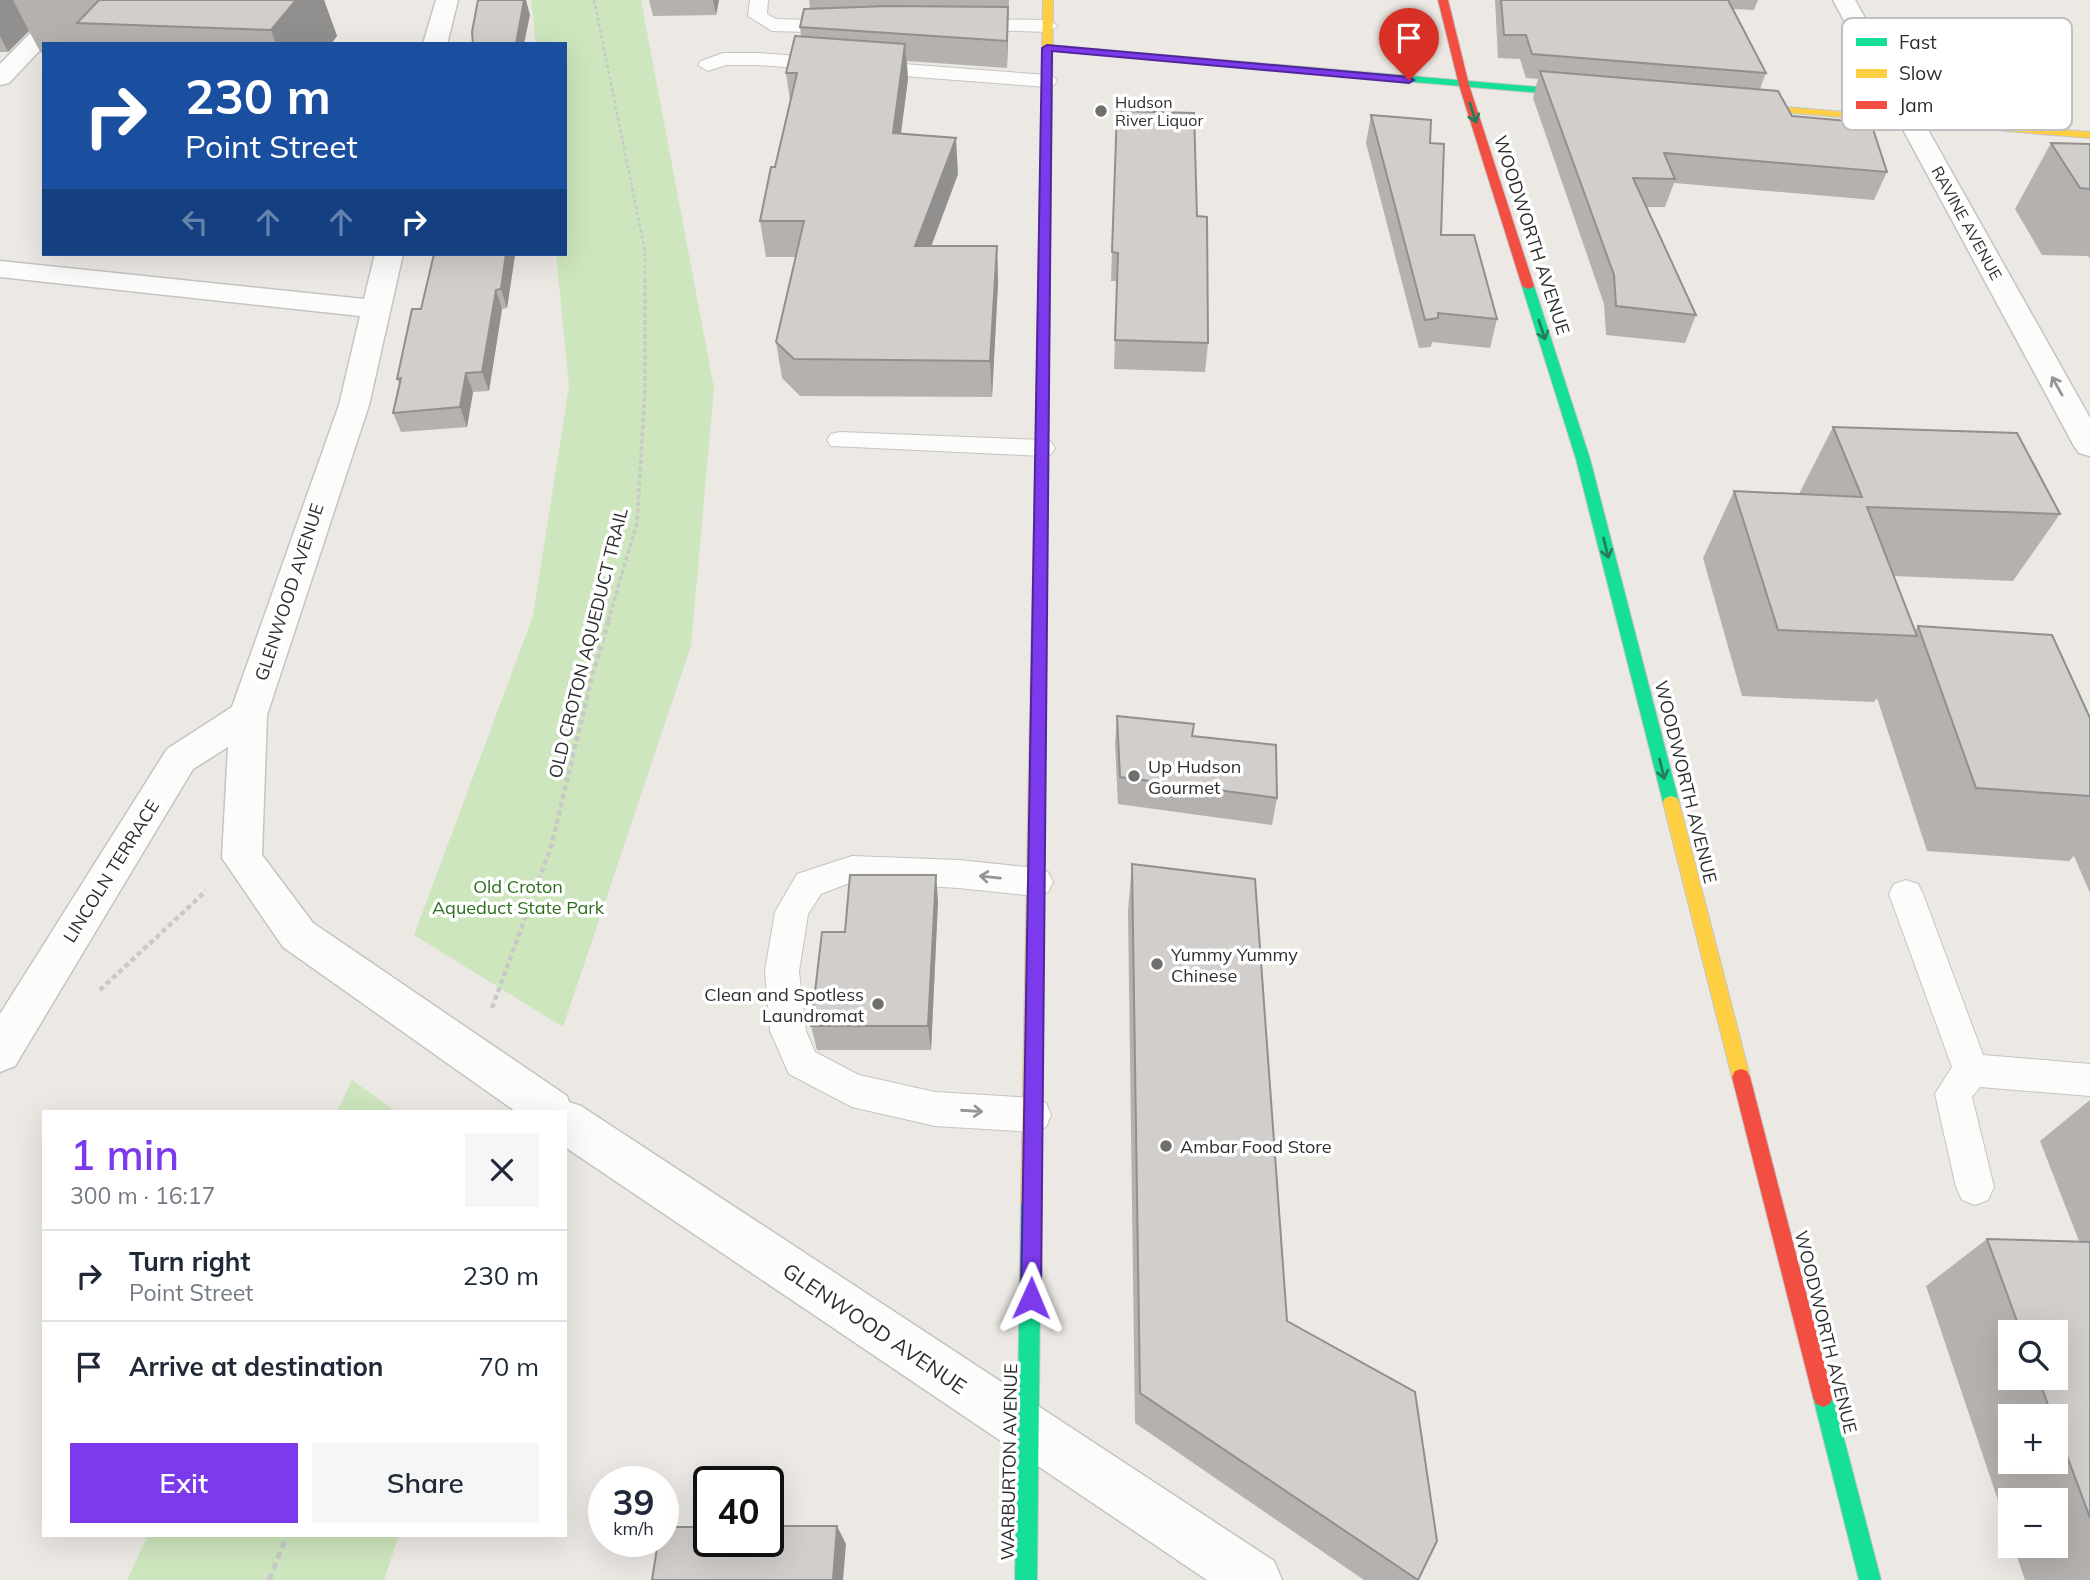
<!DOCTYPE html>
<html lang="en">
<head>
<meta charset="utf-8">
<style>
  body { margin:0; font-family:Mulish,sans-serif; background:#f6f6f7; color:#1f2937; height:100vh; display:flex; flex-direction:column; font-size:26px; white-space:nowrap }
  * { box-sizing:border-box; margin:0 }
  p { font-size:23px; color:#747a83 }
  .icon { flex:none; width:38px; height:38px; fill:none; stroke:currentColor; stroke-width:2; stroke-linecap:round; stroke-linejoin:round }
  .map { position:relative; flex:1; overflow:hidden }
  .drawer { position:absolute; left:42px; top:1110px; width:525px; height:427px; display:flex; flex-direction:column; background:#fff; border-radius:0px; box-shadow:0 7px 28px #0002 }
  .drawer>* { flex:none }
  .guide { position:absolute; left:42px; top:42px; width:525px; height:214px; border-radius:0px; box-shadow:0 7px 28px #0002; background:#1a4fa0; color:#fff; overflow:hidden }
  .tools { position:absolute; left:1998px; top:1320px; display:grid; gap:14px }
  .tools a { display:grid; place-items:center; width:70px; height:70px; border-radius:0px; background:#fff; box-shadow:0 7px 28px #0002; font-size:35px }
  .speed { position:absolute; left:588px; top:1466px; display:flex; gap:14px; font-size:35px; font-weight:700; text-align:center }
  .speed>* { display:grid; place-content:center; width:91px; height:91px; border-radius:50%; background:#fff; box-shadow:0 7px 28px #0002; line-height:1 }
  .speed small { font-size:18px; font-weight:400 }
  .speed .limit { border:4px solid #111; border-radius:10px; background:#fff; color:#111 }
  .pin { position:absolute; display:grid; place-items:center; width:60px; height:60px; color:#fff; margin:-72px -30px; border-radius:50% 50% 50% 0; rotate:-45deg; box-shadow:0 0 7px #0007 }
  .pin .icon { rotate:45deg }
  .me { position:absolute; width:77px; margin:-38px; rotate:1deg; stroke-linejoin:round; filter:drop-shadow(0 0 5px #0008) }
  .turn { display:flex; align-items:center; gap:24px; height:147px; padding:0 28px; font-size:32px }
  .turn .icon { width:91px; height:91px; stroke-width:2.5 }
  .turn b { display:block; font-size:49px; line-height:60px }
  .lanes { display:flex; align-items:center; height:66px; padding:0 28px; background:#0003; justify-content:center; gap:35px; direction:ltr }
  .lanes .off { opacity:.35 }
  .round { display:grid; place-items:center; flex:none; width:74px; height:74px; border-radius:0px; background:#f6f6f7 }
  .overview { display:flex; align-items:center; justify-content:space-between; height:119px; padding:0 28px }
  h1 { font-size:42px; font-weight:600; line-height:52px; color:#7c3aed }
  .action { display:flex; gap:14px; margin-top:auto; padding:14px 28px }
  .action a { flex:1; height:80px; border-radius:0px; background:#7c3aed; color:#fff; font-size:28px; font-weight:600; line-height:80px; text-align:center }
  .action a+a { background:#f6f6f7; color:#1f2937 }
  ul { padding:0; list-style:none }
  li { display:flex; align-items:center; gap:21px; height:91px; padding:0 28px; border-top:2px solid #e0e1e3 }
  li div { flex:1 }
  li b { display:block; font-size:26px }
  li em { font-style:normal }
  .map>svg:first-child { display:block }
</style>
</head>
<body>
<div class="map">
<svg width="2090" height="1580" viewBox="0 0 2090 1580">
  <rect width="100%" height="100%" fill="#ece8e4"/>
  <!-- green -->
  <path fill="#cee6be" d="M531,0H641L714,388L691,646L563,1027L414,935L533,616L569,386L556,254H565V44H536Z
    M352,1080L395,1111H337Z
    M148,1535H399L384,1580H127Z"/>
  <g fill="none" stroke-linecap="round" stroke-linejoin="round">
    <defs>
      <path id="lane" d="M750,0H768L767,14L776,19L843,21L853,27L843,33L772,31L748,16Z
        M965,19L1048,20L1058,26L1048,32L958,29L956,25Z
        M723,53H758L1047,75L1054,77L1057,81L1054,85L1047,87L758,65H726L708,71L698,65L701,61Z
        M840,432L1042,440L1051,442L1055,448L1051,454L1042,456L831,446L827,440L831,434Z
        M852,856L959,860L1036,868L1048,872L1053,882L1048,892L1036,896L959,888L852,882L821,894L808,914L799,971L806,1031L815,1052L859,1075L935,1092L1033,1098L1046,1103L1051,1115L1046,1127L1033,1132L935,1126L852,1107L789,1074L770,1031L765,971L775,912L797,874Z
        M1906,880L1918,884L1923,894L1983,1055L2090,1064V1096L1980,1087L1972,1097L1994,1187L1988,1200L1975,1205L1962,1200L1956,1187L1935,1094L1952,1067L1889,894L1894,884Z"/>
      <path id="street" d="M63,0H87L9,83L0,85V64Z
        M436,0H458L447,44H423Z
        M1833,0H1855L2090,418V456L2079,453L2074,446Z
        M375,254H403L369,405L267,715L262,855L313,923L567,1096L569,1102L581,1106L1274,1561L1282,1580H1207L565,1147V1111H515L283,947L222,858L228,747L193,769L15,1066L0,1072V1014L167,749L232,707L339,405L360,316L0,277V261L364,299Z"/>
      <path id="fast" d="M1047,45L1586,91L1591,94L1586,97L1044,50V46Z
        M1528,283L1534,286L1590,459L1679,802L1677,806H1665L1663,802L1576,459L1522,286Z
        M1031,1194L1038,1197L1041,1203L1037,1580H1015L1021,1203L1024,1197Z
        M1823,1387L1830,1390L1833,1397L1881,1580H1859L1813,1397L1816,1390Z"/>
      <path id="slow" d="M1043,0H1053L1048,430L1042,434L1036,430Z
        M1736,103L2090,132V138L1732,108L1731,106Z
        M1037,758L1042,760L1045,764L1041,1203L1038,1209L1031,1212L1024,1209L1021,1203L1029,764L1032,760Z
        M1671,796L1677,798L1679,802L1750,1077L1747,1083L1741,1085L1735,1083L1732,1077L1663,802L1665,798Z"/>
      <path id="jam" d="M1438,0H1448L1469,85L1534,286L1532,288L1528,289L1522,286L1459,85Z
        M1042,426L1048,430L1045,764L1042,768H1032L1029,764L1036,430Z
        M1741,1069L1747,1071L1750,1077L1833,1397L1830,1404L1823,1407L1816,1404L1813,1397L1732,1077L1735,1071Z"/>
    </defs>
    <!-- lane casing -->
    <use href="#lane" stroke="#c5c4c5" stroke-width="2"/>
    <!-- street casing -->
    <use href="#street" stroke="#c5c4c5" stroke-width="3"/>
    <!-- fast casing -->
    <use href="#fast" stroke="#c5c4c5" stroke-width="2"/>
    <!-- slow casing -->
    <use href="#slow" stroke="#c5c4c5" stroke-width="2"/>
    <!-- jam casing -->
    <use href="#jam" stroke="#c5c4c5" stroke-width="2"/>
    <!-- path-far3 -->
    <path stroke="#c9c9c8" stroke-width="2.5" stroke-dasharray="3.5 2.5" stroke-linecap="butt" d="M594,0L645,251V277"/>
    <!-- path-far2 -->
    <path stroke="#c9c9c8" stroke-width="3.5" stroke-dasharray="4.5 2.5" stroke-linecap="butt" d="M608,621L637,523L645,390V276"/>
    <!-- path-far1 -->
    <path stroke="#c9c9c8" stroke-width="4.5" stroke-dasharray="5 3.5" stroke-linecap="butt" d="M100,990L206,891
      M492,1008L551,847L592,676L609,620"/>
    <!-- path -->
    <path stroke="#c9c9c8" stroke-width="5" stroke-dasharray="7 4.5" stroke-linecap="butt" d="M269,1580L287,1535"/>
    <!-- lane -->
    <use href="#lane" fill="#fcfcfb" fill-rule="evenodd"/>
    <!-- street -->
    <use href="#street" fill="#fcfcfb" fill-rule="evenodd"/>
    <!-- fast -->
    <use href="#fast" fill="#16e098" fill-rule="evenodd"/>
    <!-- slow -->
    <use href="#slow" fill="#ffcf43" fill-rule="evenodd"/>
    <!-- jam -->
    <use href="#jam" fill="#f24e42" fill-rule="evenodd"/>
  </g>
  <!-- wall -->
  <path fill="#b4b1af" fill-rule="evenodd" d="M0,0H324L337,36L331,44H44V53H41L29,31L8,52H0Z
    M649,0H719L716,15L653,16Z
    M809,0H1009L1007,68L907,61L908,79L901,134L958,174L931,246H997L998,283L992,397L800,396L782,378L776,342L796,257H766L760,221L775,167L790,101L786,73L801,36L800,27L810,9Z
    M1495,0H1758L1754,10L1733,9L1766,73L1760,89L1792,116L1887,172L1874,200L1674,183L1665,207H1646L1696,315L1685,343L1606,335L1604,304L1533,98L1538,79L1526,78L1520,59L1498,58Z
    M1117,111L1197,216L1208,343L1205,372L1114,369L1117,281H1111Z
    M1371,115L1430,143L1441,235L1497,319L1490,348L1432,342L1431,347L1419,348L1366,143Z
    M2051,143L2090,144V259L2088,256L2042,255L2015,209Z
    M515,255L507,308L502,309L489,391L473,392L467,427L401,432L393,413L399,384L397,379L421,309Z
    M1833,427L2060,514L2013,581L1894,576L1915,631L1918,626L2090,718V893L2074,856L2069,861L1927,851L1877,698L1874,702L1742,696L1703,558L1734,491L1799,494Z
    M1117,716L1192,736L1277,798L1272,825L1118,804L1115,743Z
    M1132,864L1287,1321L1418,1580H1364L1135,1423L1128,911Z
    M938,901L931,1050H817L811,1026L845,932Z
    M2090,1100V1580H2025L2013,1545H2056V1500H2011V1539L1926,1286L1987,1239L2079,1241L2040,1141ZM2011,1332H2056V1377H2011ZM2011,1416H2056V1461H2011Z"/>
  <!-- shaded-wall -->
  <path fill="#92908e" d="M0,0H13L29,31L8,52L0,36Z
    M296,0H324L337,36L331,44H276L271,30Z
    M524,0H526L530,15L524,44H516Z
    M713,0H719L716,15Z
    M1008,7V34L1007,68V41Z
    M905,44L908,79L896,169L893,133Z
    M956,138L958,174L918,282L915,246Z
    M997,246L998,283L992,397L990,361Z
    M506,254H515V255L507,308L501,289Z
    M496,290L502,309L489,391L482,372Z
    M466,373L473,392L467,427L460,407Z
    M936,875L938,901L931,1050L928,1026Z
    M837,1526L846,1544L843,1580H833Z"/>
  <!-- building -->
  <path fill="#d1cecb" stroke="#92908e" stroke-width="2" d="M99,0H296L271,30L77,23Z
    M478,0H524L516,44H473L472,32Z
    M1501,0H1728L1766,73L1532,54L1526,35H1504Z
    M888,6L1008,7L1007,41L800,27L804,9Z
    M795,36L905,44L893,133L956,138L915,246H997L990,361L794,359L776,342L804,221H760L771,167H775L797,73H786Z
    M1540,71L1778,91L1792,116L1871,123L1887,172L1664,153L1675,179L1633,178L1696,315L1616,306L1614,275Z
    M1117,111L1194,113L1197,216L1207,217L1208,343L1115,340L1118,253L1112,252Z
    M1371,115L1431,120L1430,143L1444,144L1441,235H1474L1497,319L1438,313V318L1425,320Z
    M2051,143L2090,144V189L2080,188Z
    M434,254H506L501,289L496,290L482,372L466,373L460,407L393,413L401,378L397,379L412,309H421Z
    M1833,427L2017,433L2060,514L1867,507L1917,636L1778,630L1734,491L1862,497Z
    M1918,626L2052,635L2090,718V796L1976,788Z
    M1117,716L1194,724L1192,736L1276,745L1277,798L1120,777Z
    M1132,864L1255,879L1287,1321L1415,1392L1437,1541L1418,1580L1140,1393Z
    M850,875H936L928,1026H811L822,932H845Z
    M1987,1239L2090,1242V1518L2056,1426V1416H2052L2038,1377H2056V1332H2021Z
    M768,1526H837L833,1580H652L658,1542H663V1527H709V1542H768Z"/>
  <!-- one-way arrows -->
  <defs><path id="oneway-shaft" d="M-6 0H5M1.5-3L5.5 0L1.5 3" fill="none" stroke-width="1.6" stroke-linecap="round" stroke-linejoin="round" transform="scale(1.75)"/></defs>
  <g stroke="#237e5e">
    <use href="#oneway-shaft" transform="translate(1473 113) rotate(72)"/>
    <use href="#oneway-shaft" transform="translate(1542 330) rotate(72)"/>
    <use href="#oneway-shaft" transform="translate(1606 548) rotate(76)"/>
    <use href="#oneway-shaft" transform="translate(1662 769) rotate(76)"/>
  </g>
  <g stroke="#959594">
    <use href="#oneway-shaft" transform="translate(2057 386) rotate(-119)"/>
    <use href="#oneway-shaft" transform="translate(990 877) rotate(-174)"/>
    <use href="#oneway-shaft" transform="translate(972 1111) rotate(4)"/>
  </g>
  <!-- route -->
  <path fill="#7c3aed" stroke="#51269a" stroke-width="2" d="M1047,45L1409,77L1414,80L1409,83L1052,51L1041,1298L1038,1306L1031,1309L1023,1306L1021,1298L1042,48Z"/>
  <!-- markers -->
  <g fill="#706f6e" stroke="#fff" stroke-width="2.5">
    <circle cx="1101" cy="111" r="7"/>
    <circle cx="1134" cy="776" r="7"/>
    <circle cx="1157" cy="964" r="7"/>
    <circle cx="878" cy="1004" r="7"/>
    <circle cx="1166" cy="1146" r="7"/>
  </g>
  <g text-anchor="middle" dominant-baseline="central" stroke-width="7" stroke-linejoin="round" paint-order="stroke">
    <!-- far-poi labels -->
    <g font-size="16" fill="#2e2e2e" stroke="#fff" text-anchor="start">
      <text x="1115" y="102">Hudson<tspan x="1115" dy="18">River Liquor</tspan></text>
    </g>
    <!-- far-street labels -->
    <g font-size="16" fill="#2e2e2e" stroke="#fff">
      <text transform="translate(1967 223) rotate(61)">RAVINE AVENUE</text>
    </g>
    <!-- street labels -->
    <g font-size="18" fill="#2e2e2e" stroke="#fff">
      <text transform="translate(1532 235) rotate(72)">WOODWORTH AVENUE</text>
      <text transform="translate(289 592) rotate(-72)">GLENWOOD AVENUE</text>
      <text transform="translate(588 643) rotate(-76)">OLD CROTON AQUEDUCT TRAIL</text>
      <text transform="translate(1686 782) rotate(76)">WOODWORTH AVENUE</text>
      <text transform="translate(111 871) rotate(-58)">LINCOLN TERRACE</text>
      <text transform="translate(1826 1332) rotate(76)">WOODWORTH AVENUE</text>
      <text transform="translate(1009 1462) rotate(-89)">WARBURTON AVENUE</text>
    </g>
    <!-- poi labels -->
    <g font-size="18" fill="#2e2e2e" stroke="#fff" text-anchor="start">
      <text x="1148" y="766">Up Hudson<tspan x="1148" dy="21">Gourmet</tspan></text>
      <text x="1171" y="954">Yummy Yummy<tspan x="1171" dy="21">Chinese</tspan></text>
      <text x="864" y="994" text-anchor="end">Clean and Spotless<tspan x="864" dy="21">Laundromat</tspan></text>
      <text x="1180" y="1146">Ambar Food Store</text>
    </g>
    <!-- park labels -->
    <g font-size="18" fill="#2c6e1b" stroke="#fff">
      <text x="518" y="886">Old Croton<tspan x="518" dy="21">Aqueduct State Park</tspan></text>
    </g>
    <!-- near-street labels -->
    <g font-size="21" fill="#2e2e2e" stroke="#fff">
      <text transform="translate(875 1328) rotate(34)">GLENWOOD AVENUE</text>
    </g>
  </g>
  <!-- legend -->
  <rect x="1842" y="18" width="230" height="112" rx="10" fill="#fff" stroke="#c0c0c0" stroke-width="2"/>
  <rect x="1856" y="38" width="31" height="8" fill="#16e098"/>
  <rect x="1856" y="69" width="31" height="9" fill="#ffcf43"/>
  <rect x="1856" y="101" width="31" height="8" fill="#f24e42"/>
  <g font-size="19" fill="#2e2e2e">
    <text x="1899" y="49">Fast</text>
    <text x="1899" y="80">Slow</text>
    <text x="1899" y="112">Jam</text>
  </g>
</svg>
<div class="tools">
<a><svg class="icon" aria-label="search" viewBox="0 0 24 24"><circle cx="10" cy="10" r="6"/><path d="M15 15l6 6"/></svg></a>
<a>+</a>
<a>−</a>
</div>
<div class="speed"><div>39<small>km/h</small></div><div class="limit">40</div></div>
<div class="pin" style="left:1409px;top:80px;background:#d93025"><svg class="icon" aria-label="arrive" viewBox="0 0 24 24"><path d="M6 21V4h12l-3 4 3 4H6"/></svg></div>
<svg class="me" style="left:1031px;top:1298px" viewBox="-20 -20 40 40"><path d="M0-17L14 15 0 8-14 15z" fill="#7c3aed" stroke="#fff" stroke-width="4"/></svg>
<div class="guide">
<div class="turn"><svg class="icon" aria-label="right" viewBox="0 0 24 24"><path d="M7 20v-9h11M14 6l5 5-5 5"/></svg><div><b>230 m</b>Point Street</div></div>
<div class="lanes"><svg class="icon off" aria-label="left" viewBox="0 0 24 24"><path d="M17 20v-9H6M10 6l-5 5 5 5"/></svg><svg class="icon off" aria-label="ahead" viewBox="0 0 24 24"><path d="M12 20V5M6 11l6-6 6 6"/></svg><svg class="icon off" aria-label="ahead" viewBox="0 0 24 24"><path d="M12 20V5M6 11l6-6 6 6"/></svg><svg class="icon" aria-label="right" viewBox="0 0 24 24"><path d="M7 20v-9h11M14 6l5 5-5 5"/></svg></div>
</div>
<section class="drawer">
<div class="overview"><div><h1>1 min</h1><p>300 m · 16:17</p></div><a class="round"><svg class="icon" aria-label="close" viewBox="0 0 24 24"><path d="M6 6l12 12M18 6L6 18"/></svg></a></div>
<ul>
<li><svg class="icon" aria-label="right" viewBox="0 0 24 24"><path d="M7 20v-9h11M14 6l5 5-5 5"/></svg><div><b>Turn right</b><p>Point Street</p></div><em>230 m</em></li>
<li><svg class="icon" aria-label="arrive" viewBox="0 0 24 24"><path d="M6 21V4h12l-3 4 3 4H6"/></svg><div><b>Arrive at destination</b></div><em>70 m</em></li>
</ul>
<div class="action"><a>Exit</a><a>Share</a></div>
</section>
</div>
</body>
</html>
